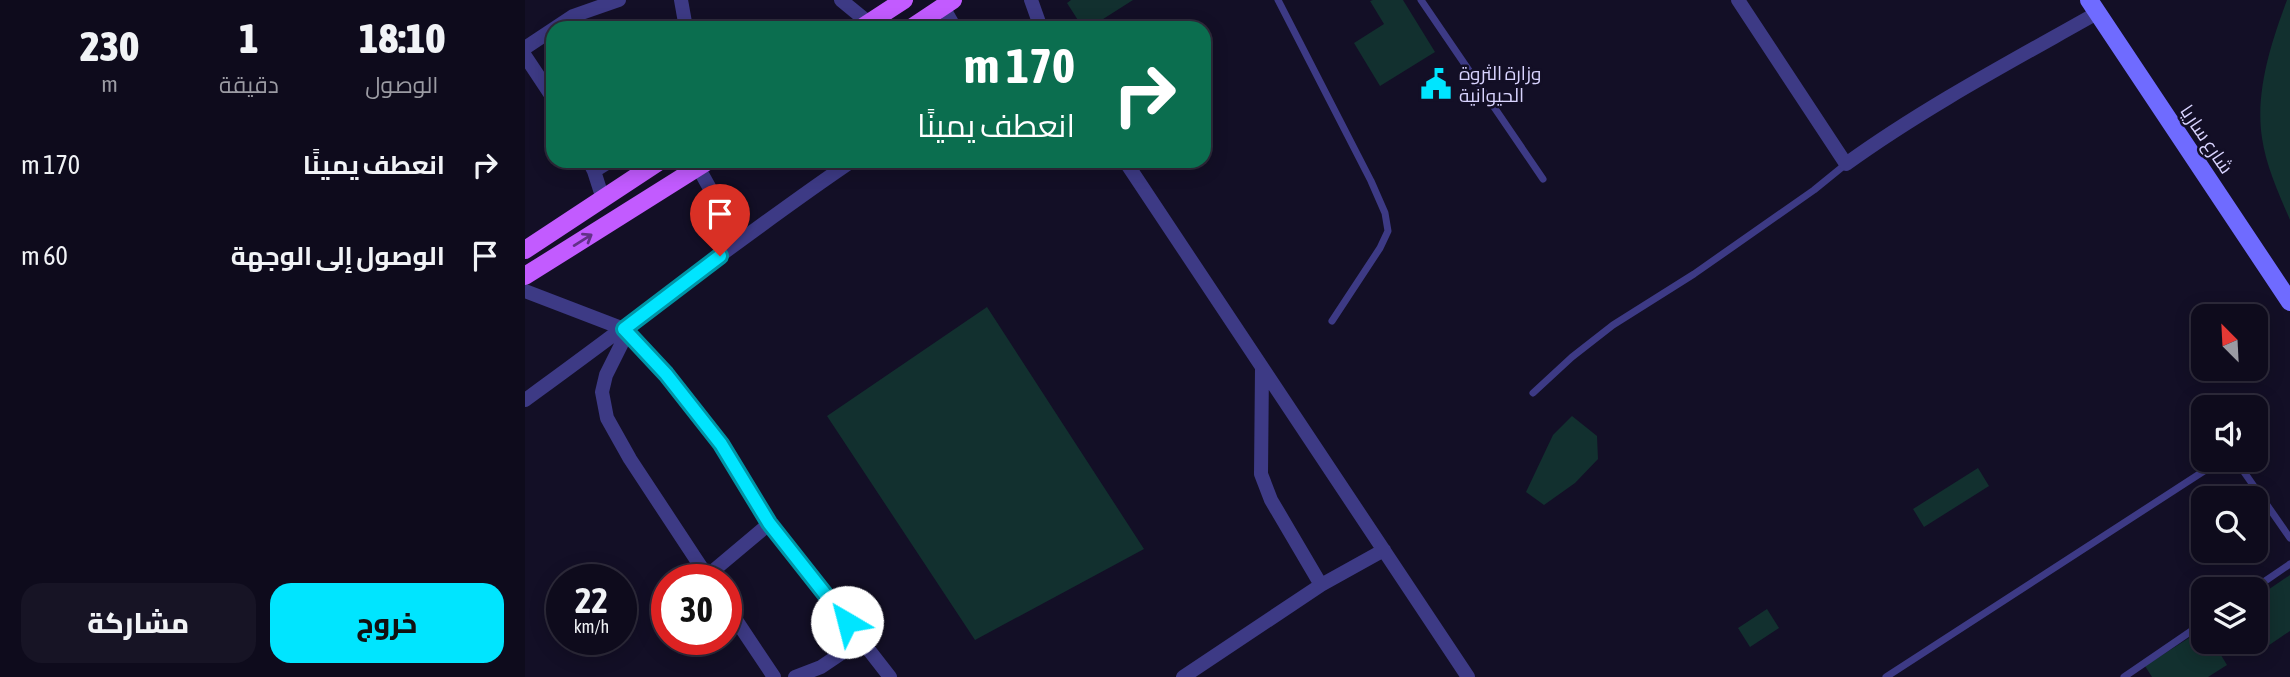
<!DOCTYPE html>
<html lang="ar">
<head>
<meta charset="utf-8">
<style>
  body { margin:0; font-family:"Asap Condensed",Cairo,sans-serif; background:#171425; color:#f1f3f6; direction:rtl; height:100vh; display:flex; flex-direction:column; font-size:26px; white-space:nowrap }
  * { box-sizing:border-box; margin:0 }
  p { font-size:23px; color:#9b9ba3 }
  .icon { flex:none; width:38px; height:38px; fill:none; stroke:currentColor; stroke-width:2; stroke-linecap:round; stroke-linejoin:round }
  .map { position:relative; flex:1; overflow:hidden; direction:ltr }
  .details { display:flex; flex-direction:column; background:#0e0b1c; width:525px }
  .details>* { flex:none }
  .guide { position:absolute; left:21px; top:21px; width:665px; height:147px; border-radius:21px; box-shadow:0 4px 18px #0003,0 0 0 2px #2e2b3b; direction:rtl; background:#0b6e4f; color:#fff; overflow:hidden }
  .needle { width:46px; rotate:336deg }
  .buttons { position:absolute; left:1666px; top:304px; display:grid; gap:14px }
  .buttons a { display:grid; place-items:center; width:77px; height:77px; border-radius:14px; background:#0e0b1c; box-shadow:0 4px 18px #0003,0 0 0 2px #2e2b3b; font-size:35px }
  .speed { position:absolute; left:21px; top:564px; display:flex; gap:14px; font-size:35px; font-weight:700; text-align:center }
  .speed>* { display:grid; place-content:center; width:91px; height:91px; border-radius:50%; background:#0e0b1c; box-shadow:0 4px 18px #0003,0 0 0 2px #2e2b3b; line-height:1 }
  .speed small { font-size:18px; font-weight:400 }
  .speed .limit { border:10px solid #d22; background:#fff; color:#111 }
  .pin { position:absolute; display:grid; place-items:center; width:60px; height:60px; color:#fff; margin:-72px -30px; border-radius:50% 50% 50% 0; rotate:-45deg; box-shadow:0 0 7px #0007 }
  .pin .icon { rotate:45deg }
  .me { position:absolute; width:77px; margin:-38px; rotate:323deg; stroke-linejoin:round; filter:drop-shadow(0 0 5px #0008) }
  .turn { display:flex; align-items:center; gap:24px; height:147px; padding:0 21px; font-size:32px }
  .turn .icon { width:91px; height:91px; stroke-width:2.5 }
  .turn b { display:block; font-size:49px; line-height:60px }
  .eta { display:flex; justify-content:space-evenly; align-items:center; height:119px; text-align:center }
  .eta b { font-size:42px; font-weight:800; line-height:49px }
  .cta { display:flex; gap:14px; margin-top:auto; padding:14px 21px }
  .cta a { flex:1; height:80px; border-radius:21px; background:#00e5ff; color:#111; font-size:28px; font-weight:800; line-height:80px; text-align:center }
  .cta a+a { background:#171425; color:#f1f3f6 }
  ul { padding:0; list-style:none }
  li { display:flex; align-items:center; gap:21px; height:91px; padding:0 21px }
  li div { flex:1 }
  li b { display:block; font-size:26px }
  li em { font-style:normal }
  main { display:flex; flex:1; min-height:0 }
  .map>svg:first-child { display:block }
</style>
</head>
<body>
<main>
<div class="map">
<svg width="1765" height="677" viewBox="0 0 1765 677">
  <rect width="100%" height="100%" fill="#130f26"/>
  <!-- green -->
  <path fill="#12302f" d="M546,0H608L564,28H558L542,3Z
    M848,0H878L910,52L855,86L829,43L859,24L845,1Z
    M1762,0H1765V220C1754,194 1741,166 1737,138C1730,92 1746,43 1762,0Z
    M462,307L619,549L450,640L302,416Z
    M1047,416L1072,436L1073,459L1050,483L1019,505L1001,492L1028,435Z
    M1453,468L1464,486L1399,527L1388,509Z
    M1765,575V631L1734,652L1728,642H1731V598Z
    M1242,609L1254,628L1225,647L1213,628Z
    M1678,629V642H1688L1702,665L1683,677H1627L1620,666Z"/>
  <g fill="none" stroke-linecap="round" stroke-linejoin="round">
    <!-- lane -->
    <path stroke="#3d3a85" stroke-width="7" d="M753,0L846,181L860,213L863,231L855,248L807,321
      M896,0L1018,179
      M1008,393L1047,357L1088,325L1169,274L1289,190L1321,164
      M1706,460L1719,472L1765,538
      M1727,590L1765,564
      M1361,677L1696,460
      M1599,677L1678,623"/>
    <!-- street -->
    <path stroke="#3d3a85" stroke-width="14" d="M156,0L161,28
      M316,0L344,23
      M506,0L516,28
      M1213,0L1321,164C1400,107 1487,61 1572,13
      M418,7L430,28
      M0,48L48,16L94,0
      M0,56L28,98
      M64,161L69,171L85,161
      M600,161L943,677
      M173,167L214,241
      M69,171L78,199
      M0,291L99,329L141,374L196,444L245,523L365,677
      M102,333L81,375L77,392L82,418L105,459L184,579
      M737,368L736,474L746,500L796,585
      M0,400C110,321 215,237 327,161
      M182,576L245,523
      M201,605L249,677
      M270,677L296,667L336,640
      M658,677L796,585L859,550"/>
    <!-- secondary -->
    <path stroke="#6f6bff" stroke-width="18" d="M1564,0L1765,302"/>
    <!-- primary -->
    <path stroke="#c25bff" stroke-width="18" d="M336,28L379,0
      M386,28L428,0
      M0,250L135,161
      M0,276L183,161"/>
  </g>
  <!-- one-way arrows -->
  <defs><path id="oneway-shaft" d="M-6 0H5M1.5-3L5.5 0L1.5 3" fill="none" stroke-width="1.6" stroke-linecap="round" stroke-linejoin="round" transform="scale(1.75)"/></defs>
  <use stroke="#623188" href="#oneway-shaft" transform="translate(58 240) rotate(-32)"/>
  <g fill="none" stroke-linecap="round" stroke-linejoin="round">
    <defs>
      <path id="route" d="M195,256L99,329L141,374L196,444L244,523L322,622"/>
    </defs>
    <!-- route casing -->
    <use href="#route" stroke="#0095a6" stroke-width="18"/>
    <!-- route -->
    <use href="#route" stroke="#00e5ff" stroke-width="12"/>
  </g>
  <!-- icons -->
  <defs>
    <symbol id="civic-bare" viewBox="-9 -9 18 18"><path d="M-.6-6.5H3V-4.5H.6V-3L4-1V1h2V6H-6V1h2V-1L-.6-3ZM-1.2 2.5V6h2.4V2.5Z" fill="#00e5ff" stroke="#130f26" stroke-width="2.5" paint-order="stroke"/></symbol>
  </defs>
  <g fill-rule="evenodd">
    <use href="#civic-bare" x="889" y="62" width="44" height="44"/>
  </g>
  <g text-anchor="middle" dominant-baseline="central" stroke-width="5" stroke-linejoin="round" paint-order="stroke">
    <!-- poi labels -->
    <g font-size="19" fill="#d9d4ff" stroke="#130f26" text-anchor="start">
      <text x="934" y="73">وزارة الثروة<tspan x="934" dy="22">الحيوانية</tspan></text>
    </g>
    <!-- street labels -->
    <g font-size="19" fill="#d9d4ff" stroke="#130f26">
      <text transform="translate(1682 139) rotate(56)">شارع ساريا</text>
    </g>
  </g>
</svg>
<div class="buttons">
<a><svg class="needle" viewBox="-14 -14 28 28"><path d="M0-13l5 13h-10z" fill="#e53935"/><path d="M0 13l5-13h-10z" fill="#9b9ba3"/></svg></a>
<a><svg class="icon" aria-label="sound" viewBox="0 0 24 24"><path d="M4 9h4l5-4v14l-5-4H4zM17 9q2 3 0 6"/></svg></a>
<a><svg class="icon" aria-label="search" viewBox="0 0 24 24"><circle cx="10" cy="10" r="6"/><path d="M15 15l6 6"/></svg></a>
<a><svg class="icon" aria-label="layers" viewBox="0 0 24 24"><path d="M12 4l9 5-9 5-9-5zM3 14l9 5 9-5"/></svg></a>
</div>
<div class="speed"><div>22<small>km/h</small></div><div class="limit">30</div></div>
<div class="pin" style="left:195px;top:256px;background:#d93025"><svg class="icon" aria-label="arrive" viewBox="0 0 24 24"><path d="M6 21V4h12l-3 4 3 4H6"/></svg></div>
<svg class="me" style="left:322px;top:622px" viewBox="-20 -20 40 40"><circle r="19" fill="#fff"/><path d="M0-13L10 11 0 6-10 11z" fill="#00e5ff"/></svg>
<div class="guide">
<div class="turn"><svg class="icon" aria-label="right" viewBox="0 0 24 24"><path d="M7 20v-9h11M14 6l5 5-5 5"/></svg><div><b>170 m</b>انعطف يمينًا</div></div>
</div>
</div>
<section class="details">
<div class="eta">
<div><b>18:10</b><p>الوصول</p></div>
<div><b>1</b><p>دقيقة</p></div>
<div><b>230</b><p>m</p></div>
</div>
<ul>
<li><svg class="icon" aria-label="right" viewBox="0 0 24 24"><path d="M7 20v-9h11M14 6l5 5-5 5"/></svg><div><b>انعطف يمينًا</b></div><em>170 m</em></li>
<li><svg class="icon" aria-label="arrive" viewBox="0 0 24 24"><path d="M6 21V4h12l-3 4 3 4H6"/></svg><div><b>الوصول إلى الوجهة</b></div><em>60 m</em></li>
</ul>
<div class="cta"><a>خروج</a><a>مشاركة</a></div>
</section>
</main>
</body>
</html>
